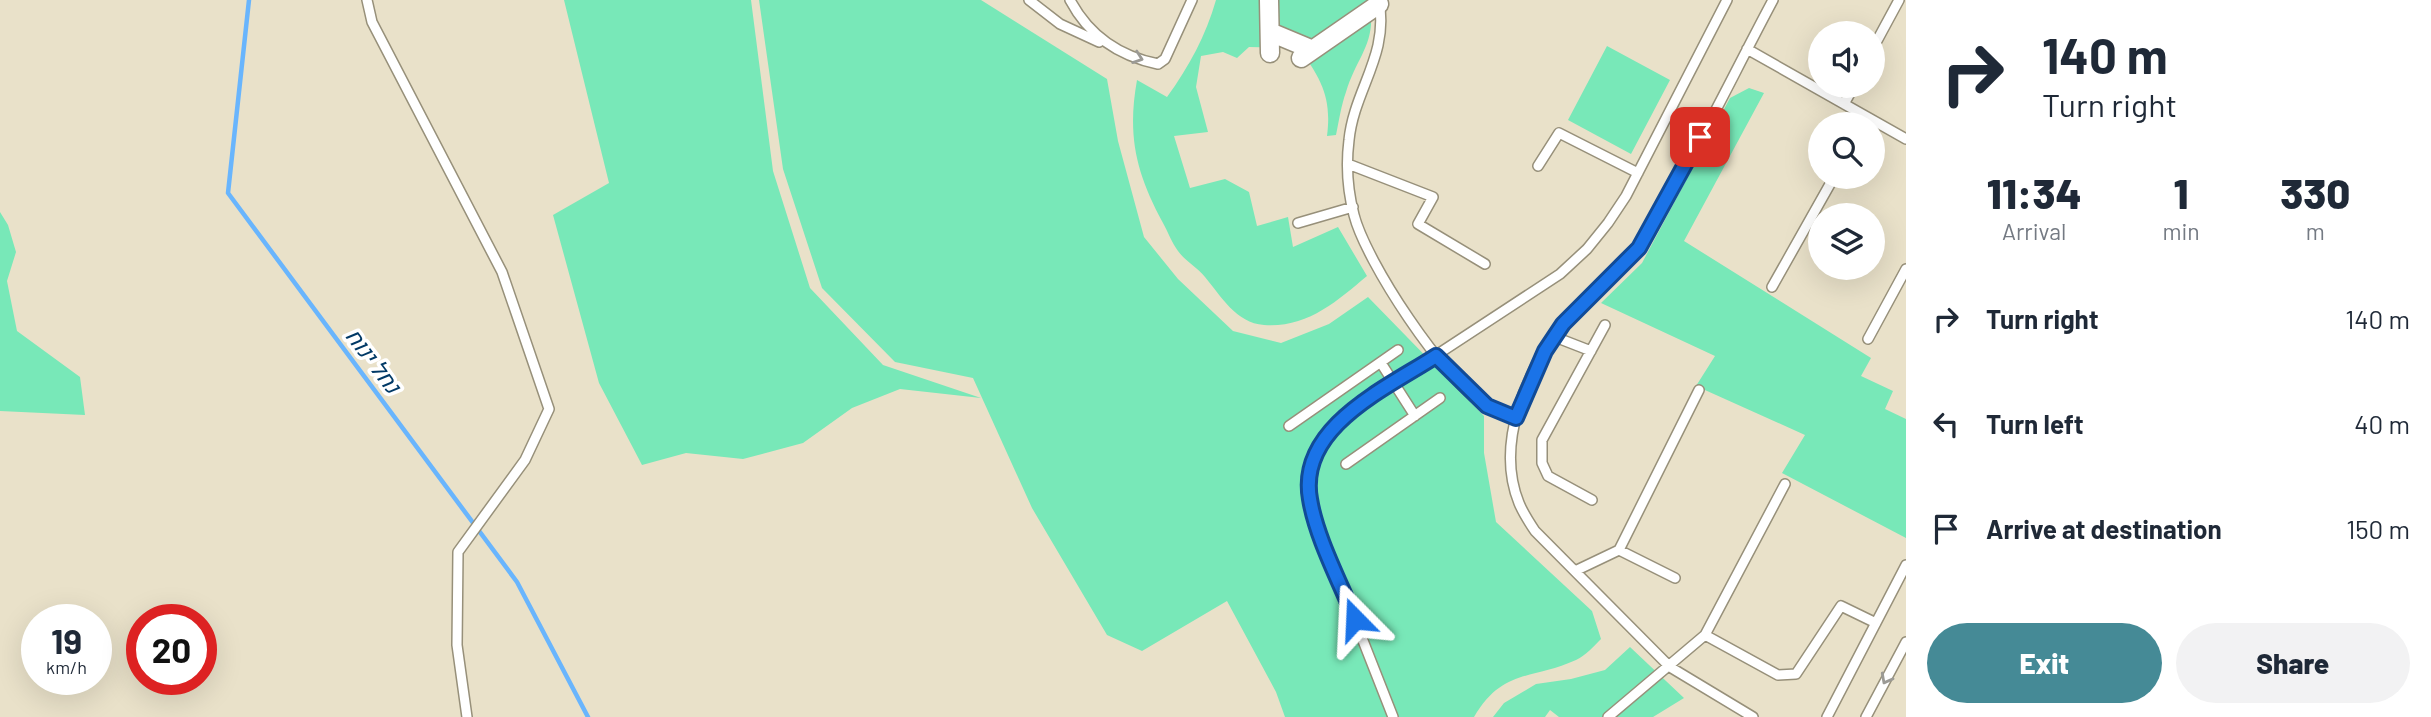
<!DOCTYPE html>
<html lang="en">
<head>
<meta charset="utf-8">
<style>
  body { margin:0; font-family:Barlow,Heebo,sans-serif; background:#f2f2f3; color:#1f2937; height:100vh; display:flex; flex-direction:column; font-size:26px; white-space:nowrap }
  * { box-sizing:border-box; margin:0 }
  p { font-size:23px; color:#747a83 }
  .icon { flex:none; width:38px; height:38px; fill:none; stroke:currentColor; stroke-width:2; stroke-linecap:round; stroke-linejoin:round }
  .map { position:relative; flex:1; overflow:hidden }
  .details { display:flex; flex-direction:column; background:#fff; width:525px }
  .details>* { flex:none }
  .guide { background:#fff; color:#1f2937; overflow:hidden }
  .fabs { position:absolute; left:1808px; top:21px; display:grid; gap:14px }
  .fabs a { display:grid; place-items:center; width:77px; height:77px; border-radius:50%; background:#fff; box-shadow:0 7px 28px #0002; font-size:35px }
  .speed { position:absolute; left:21px; top:604px; display:flex; gap:14px; font-size:35px; font-weight:700; text-align:center }
  .speed>* { display:grid; place-content:center; width:91px; height:91px; border-radius:50%; background:#fff; box-shadow:0 7px 28px #0002; line-height:1 }
  .speed small { font-size:18px; font-weight:400 }
  .speed .limit { border:10px solid #d22; background:#fff; color:#111 }
  .pin { position:absolute; display:grid; place-items:center; width:60px; height:60px; color:#fff; margin:-30px; border-radius:14px; box-shadow:0 4px 10px #0006 }
  .me { position:absolute; width:77px; margin:-38px; rotate:339deg; stroke-linejoin:round; filter:drop-shadow(0 0 5px #0008) }
  .turn { display:flex; align-items:center; gap:24px; height:147px; padding:0 21px; font-size:32px }
  .turn .icon { width:91px; height:91px; stroke-width:2.5 }
  .turn b { display:block; font-size:49px; line-height:60px }
  .eta { display:flex; justify-content:space-evenly; align-items:center; height:119px; text-align:center }
  .eta b { font-size:42px; font-weight:800; line-height:49px }
  .action { display:flex; gap:14px; margin-top:auto; padding:14px 21px }
  .action a { flex:1; height:80px; border-radius:42px; background:#458a96; color:#fff; font-size:28px; font-weight:800; line-height:80px; text-align:center }
  .action a+a { background:#f2f2f3; color:#1f2937 }
  ul { padding:0; list-style:none }
  li { display:flex; align-items:center; gap:21px; height:105px; padding:0 21px }
  li div { flex:1 }
  li b { display:block; font-size:26px }
  li em { font-style:normal }
  main { display:flex; flex:1; min-height:0 }
  .map>svg:first-child { display:block }
</style>
</head>
<body>
<main>
<div class="map">
<svg width="1906" height="717" viewBox="0 0 1906 717">
  <rect width="100%" height="100%" fill="#e9e1c9"/>
  <!-- green -->
  <path fill="#78e8b8" d="M564,0H751L773,171L810,288L883,365L981,398L900,389L852,408L803,443L743,459L686,453L642,465L599,383L553,215L609,183Z
    M759,0H981L1107,79L1118,141L1144,237L1178,279L1233,331L1281,343L1329,324L1368,297L1484,416V453L1496,522L1592,611L1601,639C1594,646 1585,656 1576,660C1532,680 1503,668 1474,717H1285L1276,692L1227,601L1142,651L1107,635L1032,508L973,378L895,362L822,288L783,169Z
    M1216,0H1369C1378,43 1357,55 1346,92C1341,106 1339,121 1336,135L1327,136C1332,97 1321,79 1299,48L1249,47L1237,58L1223,52L1201,56L1196,87L1208,132L1174,136L1190,188L1225,179L1249,192L1257,226L1288,217L1293,247L1338,227L1367,276C1336,302 1307,328 1264,325C1236,323 1221,296 1205,277C1197,267 1185,261 1178,251C1172,243 1168,232 1163,223C1136,173 1127,136 1137,80L1167,97C1189,67 1206,35 1216,0Z
    M1607,46L1670,80L1631,154L1568,120Z
    M1749,88L1764,93L1684,241L1871,358L1861,376L1893,391L1885,409L1906,419V538L1782,473L1805,435L1696,386L1715,356L1601,303L1642,263L1730,98Z
    M0,212L8,225L16,252L7,281L17,331L80,377L85,415L0,411Z
    M1630,647L1684,698L1653,717H1559L1550,710L1545,717H1493L1504,703L1536,684L1571,679L1605,670Z"/>
  <g fill="none" stroke-linecap="round" stroke-linejoin="round">
    <!-- stream -->
    <path stroke="#69b5fd" stroke-width="4.5" d="M249,0L228,193L517,582L588,717"/>
    <defs>
      <path id="lane" d="M367,0L372,22L502,272L549,409L525,460L458,552L457,645L467,717
        M1029,0L1060,24L1099,42
        M1070,0C1089,36 1118,56 1158,64L1165,59L1192,0
        M1379,2C1389,55 1354,90 1349,140C1346,164 1348,192 1354,215C1366,262 1444,380 1486,406C1495,411 1507,414 1516,418
        M1747,49L1906,139
        M1872,50L1899,0
        M1844,104L1854,86
        M1348,164L1433,197L1418,224L1485,264
        M1538,166L1559,133L1638,173
        M1298,223L1353,207
        M1772,287L1834,177
        M1555,337L1591,351
        M1868,339L1906,269
        M1381,363L1415,416
        M1289,426L1398,350
        M1346,464L1440,398
        M1785,484L1705,635L1778,675L1796,674L1841,606L1876,623
        M1592,500L1548,476L1542,463V440L1605,325
        M1575,571L1619,550
        M1675,578L1619,550L1699,390
        M1393,717L1316,521L1309,499L1312,460L1321,444L1348,413L1560,274L1587,249L1608,223L1626,196L1727,0
        M1608,717L1705,635
        M1753,717L1670,667L1535,531C1529,522 1523,513 1519,503C1495,444 1526,371 1563,324C1591,289 1629,265 1652,226C1696,153 1733,75 1773,0
        M1827,717L1906,565
        M1866,717L1906,642"/>
      <path id="street" d="M1269,0L1270,53
        M1270,32L1313,50
        M1301,58L1379,4"/>
    </defs>
    <!-- lane casing -->
    <use href="#lane" stroke="#97907a" stroke-width="12"/>
    <!-- street casing -->
    <use href="#street" stroke="#97907a" stroke-width="21"/>
    <!-- lane -->
    <use href="#lane" stroke="#fff" stroke-width="9"/>
    <!-- street -->
    <use href="#street" stroke="#fff" stroke-width="18"/>
  </g>
  <!-- one-way arrows -->
  <defs><path id="oneway-chevron" d="M-2-3.5L2.5 0L-2 3.5" fill="none" stroke-width="1.6" stroke-linecap="round" stroke-linejoin="round" transform="scale(1.75)"/></defs>
  <g stroke="#9b9a95">
    <use href="#oneway-chevron" transform="translate(1138 58) rotate(19)"/>
    <use href="#oneway-chevron" transform="translate(1886 679) rotate(118)"/>
  </g>
  <g fill="none" stroke-linecap="round" stroke-linejoin="round">
    <defs>
      <path id="route" d="M1355,619C1340,582 1316,537 1310,499C1297,427 1387,388 1436,356L1487,406L1516,418L1545,351L1563,324L1639,248L1700,137"/>
    </defs>
    <!-- route casing -->
    <use href="#route" stroke="#114b97" stroke-width="18"/>
    <!-- route -->
    <use href="#route" stroke="#1a73e8" stroke-width="12"/>
  </g>
  <g text-anchor="middle" dominant-baseline="central" stroke-width="7" stroke-linejoin="round" paint-order="stroke">
    <!-- water labels -->
    <g font-size="23" font-style="italic" fill="#003966" stroke="#fff">
      <text transform="translate(374 360) rotate(53)">נחל ינוח</text>
    </g>
  </g>
</svg>
<div class="fabs">
<a><svg class="icon" aria-label="sound" viewBox="0 0 24 24"><path d="M4 9h4l5-4v14l-5-4H4zM17 9q2 3 0 6"/></svg></a>
<a><svg class="icon" aria-label="search" viewBox="0 0 24 24"><circle cx="10" cy="10" r="6"/><path d="M15 15l6 6"/></svg></a>
<a><svg class="icon" aria-label="layers" viewBox="0 0 24 24"><path d="M12 4l9 5-9 5-9-5zM3 14l9 5 9-5"/></svg></a>
</div>
<div class="speed"><div>19<small>km/h</small></div><div class="limit">20</div></div>
<div class="pin" style="left:1700px;top:137px;background:#d93025"><svg class="icon" aria-label="arrive" viewBox="0 0 24 24"><path d="M6 21V4h12l-3 4 3 4H6"/></svg></div>
<svg class="me" style="left:1355px;top:619px" viewBox="-20 -20 40 40"><path d="M0-17L14 15 0 8-14 15z" fill="#1a73e8" stroke="#fff" stroke-width="4"/></svg>
</div>
<section class="details">
<div class="guide">
<div class="turn"><svg class="icon" aria-label="right" viewBox="0 0 24 24"><path d="M7 20v-9h11M14 6l5 5-5 5"/></svg><div><b>140 m</b>Turn right</div></div>
</div>
<div class="eta">
<div><b>11:34</b><p>Arrival</p></div>
<div><b>1</b><p>min</p></div>
<div><b>330</b><p>m</p></div>
</div>
<ul>
<li><svg class="icon" aria-label="right" viewBox="0 0 24 24"><path d="M7 20v-9h11M14 6l5 5-5 5"/></svg><div><b>Turn right</b></div><em>140 m</em></li>
<li><svg class="icon" aria-label="left" viewBox="0 0 24 24"><path d="M17 20v-9H6M10 6l-5 5 5 5"/></svg><div><b>Turn left</b></div><em>40 m</em></li>
<li><svg class="icon" aria-label="arrive" viewBox="0 0 24 24"><path d="M6 21V4h12l-3 4 3 4H6"/></svg><div><b>Arrive at destination</b></div><em>150 m</em></li>
</ul>
<div class="action"><a>Exit</a><a>Share</a></div>
</section>
</main>
</body>
</html>
